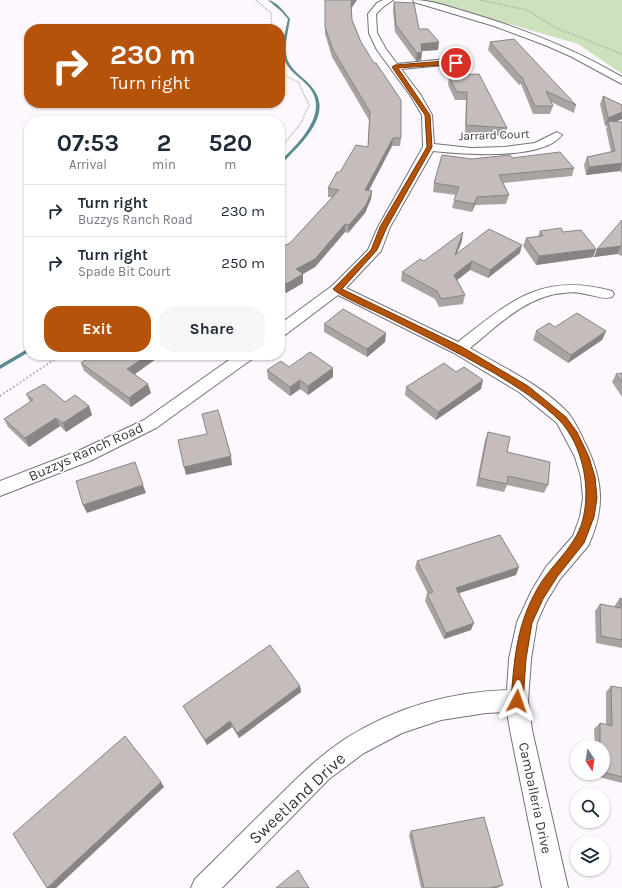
<!DOCTYPE html>
<html lang="en">
<head>
<meta charset="utf-8">
<style>
  body { margin:0; font-family:Karla,sans-serif; background:#f6f6f7; color:#1f2937; height:100vh; display:flex; flex-direction:column; font-size:15px; white-space:nowrap }
  * { box-sizing:border-box; margin:0 }
  p { font-size:13px; color:#747a83 }
  .icon { flex:none; width:22px; height:22px; fill:none; stroke:currentColor; stroke-width:2; stroke-linecap:round; stroke-linejoin:round }
  .map { position:relative; flex:1; overflow:hidden }
  .side { position:absolute; left:24px; top:116px; width:261px; height:244px; display:flex; flex-direction:column; background:#fff; border-radius:16px; box-shadow:0 1px 3px #0004 }
  .side>* { flex:none }
  .top-card { position:absolute; left:24px; top:24px; width:261px; height:84px; border-radius:16px; box-shadow:0 1px 3px #0004; background:#b45309; color:#fff; overflow:hidden }
  .needle { width:26px; rotate:168deg }
  .buttons { position:absolute; left:570px; top:740px; display:grid; gap:8px }
  .buttons a { display:grid; place-items:center; width:40px; height:40px; border-radius:50%; background:#fff; box-shadow:0 1px 3px #0004; font-size:20px }
  .pin { position:absolute; display:grid; place-items:center; width:34px; height:34px; color:#fff; margin:-17px; border:2px solid #fff; border-radius:50%; box-shadow:0 1px 4px #0007 }
  .me { position:absolute; width:44px; margin:-22px; rotate:4deg; stroke-linejoin:round; filter:drop-shadow(0 0 3px #0008) }
  .turn { display:flex; align-items:center; gap:14px; height:84px; padding:0 20px; font-size:18px }
  .turn .icon { width:52px; height:52px; stroke-width:2.5 }
  .turn b { display:block; font-size:28px; line-height:34px }
  .eta { display:flex; justify-content:space-evenly; align-items:center; height:68px; text-align:center }
  .eta b { font-size:24px; font-weight:700; line-height:28px }
  .action { display:flex; gap:8px; margin-top:auto; padding:8px 20px }
  .action a { flex:1; height:46px; border-radius:16px; background:#b45309; color:#fff; font-size:16px; font-weight:700; line-height:46px; text-align:center }
  .action a+a { background:#f6f6f7; color:#1f2937 }
  ul { padding:0; list-style:none }
  li { display:flex; align-items:center; gap:12px; height:52px; padding:0 20px; border-top:1px solid #e0e1e3 }
  li div { flex:1 }
  li b { display:block; font-size:15px }
  li em { font-style:normal }
  .map>svg:first-child { display:block }
</style>
</head>
<body>
<div class="map">
<svg width="622" height="888" viewBox="0 0 622 888">
  <rect width="100%" height="100%" fill="#fcf8fe"/>
  <!-- green -->
  <path fill="#cde1bc" d="M426,0H622V74L578,44Z"/>
  <g fill="none" stroke-linecap="round" stroke-linejoin="round">
    <!-- stream -->
    <path fill="#5c8c90" fill-rule="evenodd" d="M268,0C276,1 285,12 290,19C288,33 283,48 288,61C294,74 309,80 316,93C328,114 307,138 293,152C289,156 285,161 280,164V161C299,143 333,110 306,84C298,76 288,70 284,59C281,46 285,32 288,19L282,12Z
      M29,348V352L0,369V365Z"/>
    <defs>
      <path id="minor" d="M383,0H393L383,7L376,14L377,33L386,49L397,64C411,63 464,55 472,63L467,66L445,65L401,69L420,94L432,115L434,144L471,148L505,147L535,143L557,132L562,135C542,161 462,154 433,151L390,227L381,251L346,288L458,342C511,301 541,272 612,291L614,294L612,297C603,300 594,295 585,294C578,292 570,292 564,293C527,295 496,327 470,348C502,367 544,386 569,414C575,422 580,432 584,441C603,478 606,508 588,546L560,579L546,602L537,622L531,659L528,701L532,730L568,888H542L510,730L507,712L486,713L441,720L402,733L364,753L329,779L222,888H191L195,879C222,853 248,826 275,800C298,777 321,754 348,737C397,707 451,692 507,690L509,659L517,622L532,590L546,567L573,536L580,517L583,498L581,477L575,457L557,423L519,392L454,353L338,295L285,335L280,336V324L332,286L368,250L378,227L423,147L422,115L410,95L377,50L369,33L368,14L377,3Z
        M413,0C432,0 449,7 467,12C521,28 573,48 622,77V84L570,56L545,45L494,26L414,2Z
        M236,355H255L252,359L156,428L90,461L0,496V481L78,451L144,420Z"/>
    </defs>
    <!-- minor casing -->
    <use href="#minor" stroke="#757277" stroke-width="2"/>
    <!-- path-far1 -->
    <path stroke="#a8a6aa" stroke-width="1.5" stroke-dasharray="1 1.5" stroke-linecap="butt" d="M256,0L271,13L272,29
      M480,0L527,10L556,28L622,54
      M280,73L298,82L309,105L301,123L280,149"/>
    <!-- path -->
    <path stroke="#a8a6aa" stroke-width="2" stroke-dasharray="1.5 2.5" stroke-linecap="butt" d="M0,396L61,355"/>
    <!-- minor -->
    <use href="#minor" fill="#fff" fill-rule="evenodd"/>
  </g>
  <!-- wall -->
  <path fill="#a9a3a2" d="M325,0L351,8L352,20L401,138L400,146H392L369,190L372,191L371,199L365,213L348,233L345,232L315,267L303,274V283L286,293L280,288V248L290,243L332,197H328V188L340,172L368,147L369,120L332,57L325,34Z
    M394,2L419,29L438,50L422,51L421,60L416,61L395,32L393,10Z
    M490,42L576,105L574,113L551,102L553,106L550,114H533L521,84L519,85L488,50Z
    M458,75L507,128L505,136L465,133L466,100H455L448,85L449,77H458Z
    M603,96L622,105V119L615,122H622V173L620,171L586,175L584,165L587,157L611,152L606,129L607,125L605,126L600,104Z
    M512,158L574,168L572,176L503,183L509,195L506,204L475,205L472,212L452,208L454,200L456,195L433,192L434,183L472,159Z
    M622,220V256L617,254L594,257Z
    M540,231L563,232L596,249L593,257L536,265L523,246L526,238L538,236Z
    M462,241L457,253H520L488,278L470,270L457,280L465,295L463,304L439,307L435,299L401,281L402,272L424,261Z
    M324,324L386,333L385,342L367,357L324,332Z
    M555,327L606,331L602,340L568,363L533,340L536,331Z
    M93,355H160V356L134,375L151,393L131,407L84,371L81,363Z
    M289,367L333,368V377L308,395L300,389L290,396L268,379L267,370Z
    M622,373V397L612,382L616,374Z
    M406,387L481,389L436,420L405,395Z
    M26,394L89,406L92,415L66,432L60,426L29,447L8,427L4,419L30,402Z
    M488,432L507,452L548,485L544,493L507,485L504,492L476,486L485,440Z
    M417,561L516,575L459,593L471,630L444,639L425,601L427,594H428L415,568Z
    M620,598L622,599V648L596,643L595,611L600,604L615,607V605Z
    M300,686L301,692L239,738L232,727L207,745L186,711L183,706Z
    M611,686L622,688V783L595,776V773H603V747H595L594,729L600,723L606,725V692Z
    M411,831L503,885L498,888H421L409,835Z"/>
  <!-- shaded-wall -->
  <path fill="#898484" d="M352,0H357L351,9V2Z
    M439,42L438,50L420,51L421,44Z
    M422,52L421,60L416,61L417,53Z
    M622,112V119L609,124L608,121L607,125L605,126L608,118Z
    M393,138L392,146L365,198V190Z
    M622,163L620,171L586,175L589,167Z
    M372,191L371,199L365,213L348,233L349,225Z
    M477,197L475,205L472,212L474,204Z
    M345,224V232L315,267L296,278V269Z
    M463,232L462,241L453,263L455,255Z
    M522,245L520,253L488,278L490,270Z
    M621,246L617,254L594,257L597,249Z
    M596,249L593,257L536,265L539,256Z
    M472,261L470,270L452,284L454,275Z
    M303,274V283L286,293V284Z
    M606,331L602,340L568,363L571,355Z
    M386,333L385,342L367,357V349Z
    M148,355H160V356L129,378L127,369Z
    M333,368V377L308,395V386Z
    M300,380V389L290,396V387Z
    M483,380L481,389L436,420L438,412Z
    M148,384L151,393L131,407L129,398Z
    M89,406L92,415L66,432L63,423Z
    M56,418L60,426L29,447L25,438Z
    M231,456L232,465L186,475L184,467Z
    M143,485L146,493L87,513L83,505Z
    M519,567L516,575L453,595L456,588Z
    M474,623L471,630L444,639L446,633Z
    M300,686L301,692L239,738L237,733Z
    M230,721L232,727L207,745L205,740Z
    M161,782L164,787L56,888H47Z"/>
  <!-- building -->
  <path fill="#c4bdbc" stroke="#898484" d="M325,0H352L351,2L352,20L361,42L374,63H376L401,100V138H393L365,190L372,191L366,205L349,225L345,224L315,259L296,269L303,274L286,284L280,280V248L290,243L339,190L328,188L337,172H340L356,145L368,147L370,112L333,50L325,27Z
    M394,2L414,3L419,29H428L439,42L421,44L422,52L417,53L396,25Z
    M514,39L576,105L546,91L553,106H535L522,77H521L490,42Z
    M479,74L507,128L466,125L467,92H457L449,77H459L458,75Z
    M603,96L622,105V112L608,118Z
    M608,121L622,122V163L589,167L587,157L615,151Z
    M560,152L574,168L499,175L509,195L477,197L474,204L454,200L459,187L434,183L442,155L472,159L510,155L512,158Z
    M622,220V246H621L597,249Z
    M561,228L563,232L581,230L596,249L539,256L526,238L543,236L540,231Z
    M489,229L522,245L490,270L472,261L454,275L465,295L441,299L437,291L402,272L420,259L424,261L463,232L455,255Z
    M343,309L386,333L367,349L324,324Z
    M577,313L606,331L571,355L536,331L549,323L555,327Z
    M310,352L333,368L308,386L300,380L290,387L267,370L281,361L289,367Z
    M93,355H148L127,369L148,384L129,398L81,363Z
    M444,363L456,372L464,367L483,380L438,412L406,387Z
    M622,373V382L616,374Z
    M44,384L65,402L75,395L89,406L63,423L56,418L25,438L4,419L33,400L26,394Z
    M218,410L231,456L184,467L178,440L207,434L202,414Z
    M488,432L510,437L507,452L550,462L548,485L508,476L507,484L479,478Z
    M135,462L143,485L83,505L76,481Z
    M500,535L519,567L456,588L474,623L446,633L427,594L433,592L417,561Z
    M620,598L622,599V640L601,636L600,604L621,608Z
    M270,645L300,686L237,733L230,721L205,740L183,706Z
    M611,686L622,688V777L603,772V747H600V723L612,726Z
    M125,736L161,782L47,888L13,834Z
    M484,817L503,885L490,888H424L411,831Z
    M298,870L309,888H276Z"/>
  <!-- route -->
  <path fill="#b45309" stroke="#753606" d="M445,61L458,63C455,65 407,67 398,68L430,115L432,147L387,227L377,250L342,289L462,347L528,386L566,417L577,432L589,457L595,477L597,498L594,517L584,543L557,577L543,599L532,623L526,659L523,701L521,705L517,707L513,705L511,701C514,662 516,628 535,593C549,565 579,546 584,514C590,484 582,445 560,421C541,402 517,387 494,373C459,353 423,335 387,317C375,311 341,297 333,289L371,250L380,227L427,147L425,115L392,67L395,65Z"/>
  <g text-anchor="middle" dominant-baseline="central" stroke-width="3" stroke-linejoin="round" paint-order="stroke">
    <!-- far-street labels -->
    <g font-size="12" fill="#383739" stroke="#fff">
      <text transform="translate(494 135) rotate(-2)">Jarrard Court</text>
    </g>
    <!-- street labels -->
    <g font-size="14" fill="#383739" stroke="#fff">
      <text transform="translate(86 452) rotate(-24)">Buzzys Ranch Road</text>
      <text transform="translate(535 798) rotate(78)">Camballeria Drive</text>
    </g>
    <!-- near-street labels -->
    <g font-size="17" fill="#383739" stroke="#fff">
      <text transform="translate(297 798) rotate(-43)">Sweetland Drive</text>
    </g>
  </g>
</svg>
<div class="buttons">
<a><svg class="needle" viewBox="-14 -14 28 28"><path d="M0-13l5 13h-10z" fill="#e53935"/><path d="M0 13l5-13h-10z" fill="#747a83"/></svg></a>
<a><svg class="icon" aria-label="search" viewBox="0 0 24 24"><circle cx="10" cy="10" r="6"/><path d="M15 15l6 6"/></svg></a>
<a><svg class="icon" aria-label="layers" viewBox="0 0 24 24"><path d="M12 4l9 5-9 5-9-5zM3 14l9 5 9-5"/></svg></a>
</div>
<div class="pin" style="left:456px;top:63px;background:#d93025"><svg class="icon" aria-label="arrive" viewBox="0 0 24 24"><path d="M6 21V4h12l-3 4 3 4H6"/></svg></div>
<svg class="me" style="left:517px;top:701px" viewBox="-20 -20 40 40"><path d="M0-17L14 15 0 8-14 15z" fill="#b45309" stroke="#fff" stroke-width="4"/></svg>
<div class="top-card">
<div class="turn"><svg class="icon" aria-label="right" viewBox="0 0 24 24"><path d="M7 20v-9h11M14 6l5 5-5 5"/></svg><div><b>230 m</b>Turn right</div></div>
</div>
<section class="side">
<div class="eta">
<div><b>07:53</b><p>Arrival</p></div>
<div><b>2</b><p>min</p></div>
<div><b>520</b><p>m</p></div>
</div>
<ul>
<li><svg class="icon" aria-label="right" viewBox="0 0 24 24"><path d="M7 20v-9h11M14 6l5 5-5 5"/></svg><div><b>Turn right</b><p>Buzzys Ranch Road</p></div><em>230 m</em></li>
<li><svg class="icon" aria-label="right" viewBox="0 0 24 24"><path d="M7 20v-9h11M14 6l5 5-5 5"/></svg><div><b>Turn right</b><p>Spade Bit Court</p></div><em>250 m</em></li>
</ul>
<div class="action"><a>Exit</a><a>Share</a></div>
</section>
</div>
</body>
</html>
